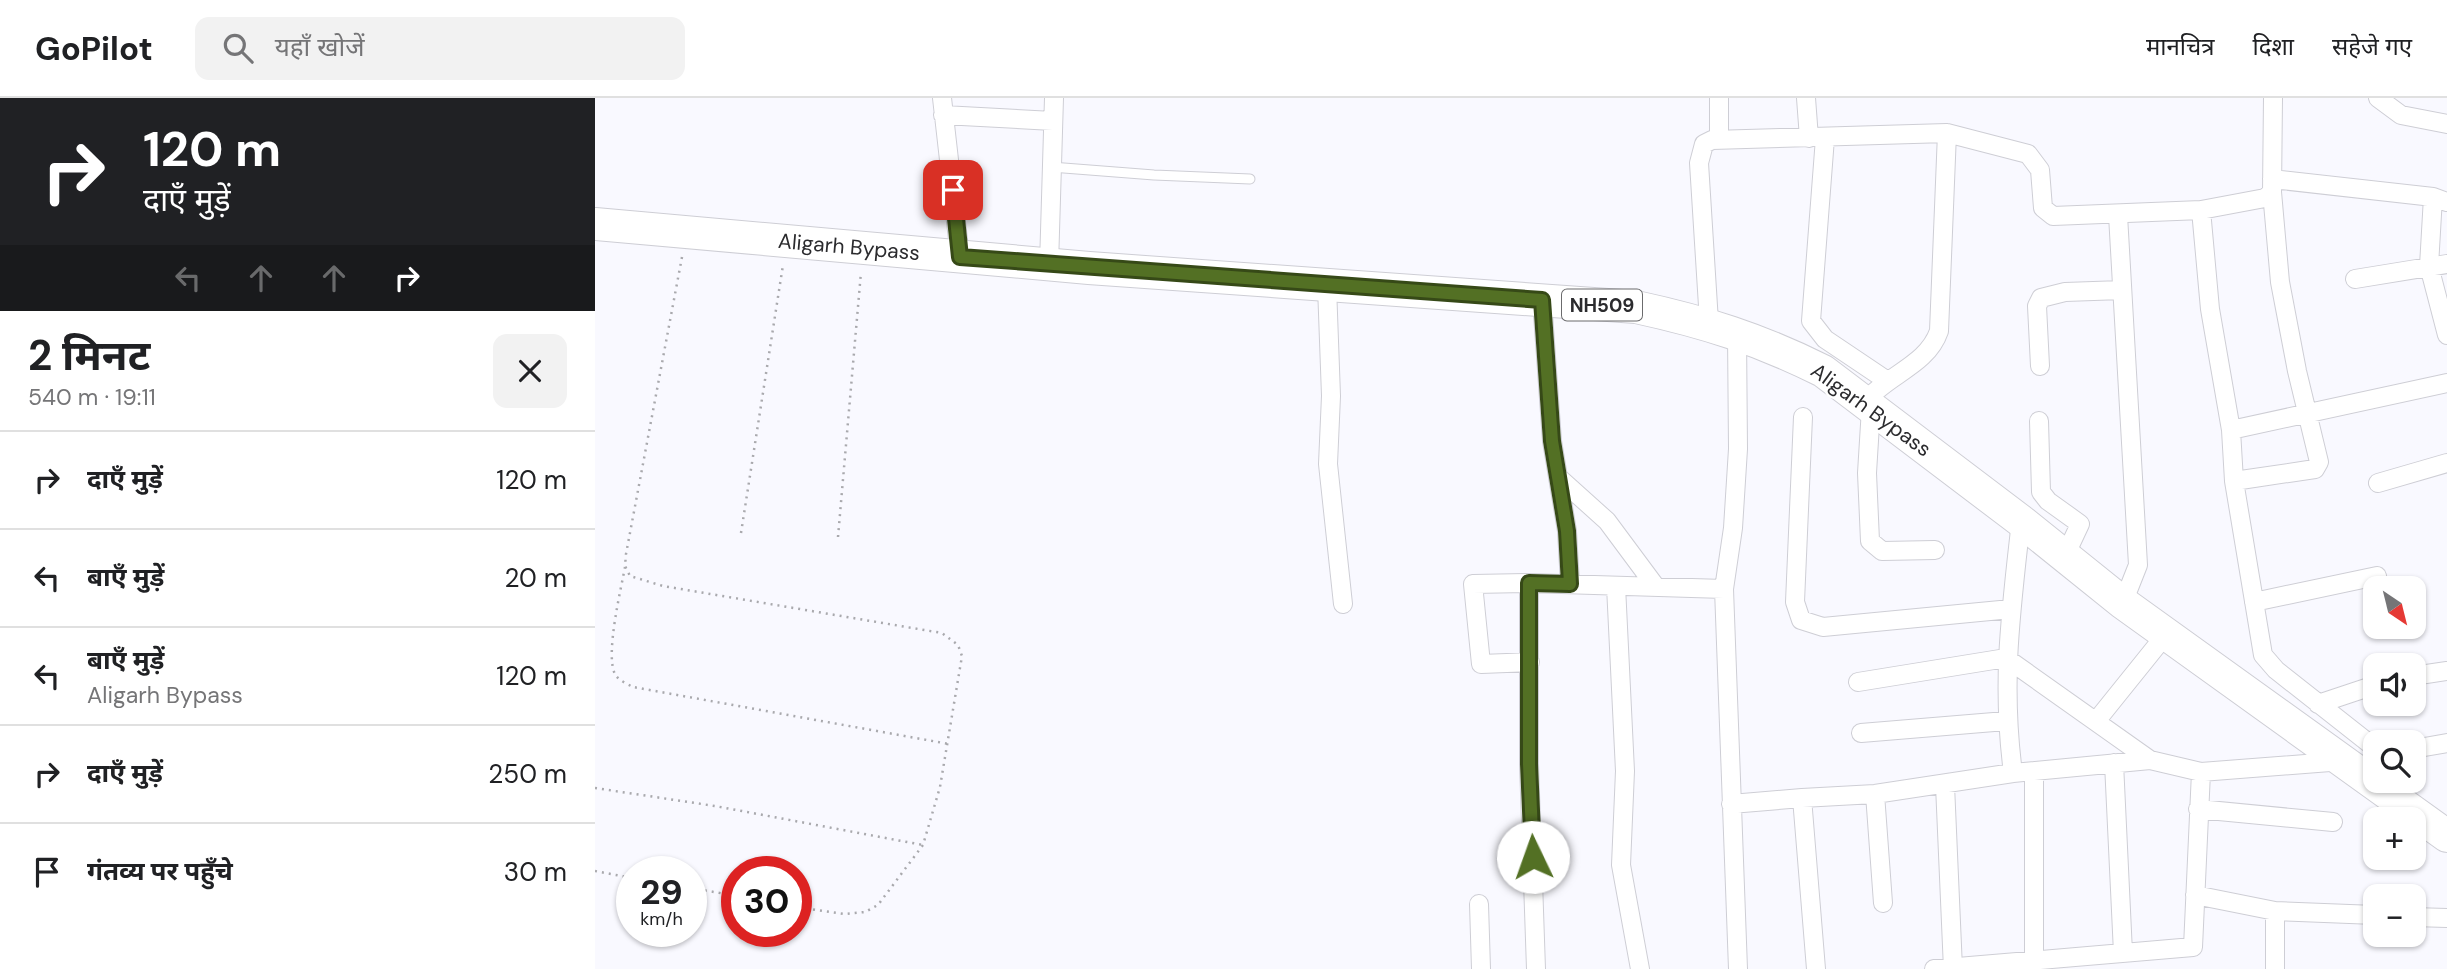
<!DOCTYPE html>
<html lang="hi">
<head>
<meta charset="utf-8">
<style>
  body { margin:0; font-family:"DM Sans","Noto Sans Devanagari",sans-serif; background:#f2f2f2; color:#202124; height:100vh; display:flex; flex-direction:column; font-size:26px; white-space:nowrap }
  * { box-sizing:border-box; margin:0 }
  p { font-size:23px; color:#757577 }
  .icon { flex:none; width:38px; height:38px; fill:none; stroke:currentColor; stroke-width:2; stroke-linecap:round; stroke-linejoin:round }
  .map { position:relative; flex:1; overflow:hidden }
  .drawer { display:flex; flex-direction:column; background:#fff; width:595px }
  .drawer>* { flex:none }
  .banner { background:#202124; color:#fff; overflow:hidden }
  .needle { width:46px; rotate:145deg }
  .buttons { position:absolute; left:1768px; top:478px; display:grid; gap:14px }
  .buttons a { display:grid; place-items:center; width:63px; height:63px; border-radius:14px; background:#fff; box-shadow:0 2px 5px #0004; font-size:35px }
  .speed { position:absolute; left:21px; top:758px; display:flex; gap:14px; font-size:35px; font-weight:700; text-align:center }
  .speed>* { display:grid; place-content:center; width:91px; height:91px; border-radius:50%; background:#fff; box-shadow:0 2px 5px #0004; line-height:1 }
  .speed small { font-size:18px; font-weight:400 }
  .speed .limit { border:10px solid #d22; background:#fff; color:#111 }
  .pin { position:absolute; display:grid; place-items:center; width:60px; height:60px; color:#fff; margin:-30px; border-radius:14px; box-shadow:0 4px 10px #0006 }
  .me { position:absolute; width:77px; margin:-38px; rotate:357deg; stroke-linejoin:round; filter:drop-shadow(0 0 5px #0008) }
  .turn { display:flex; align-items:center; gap:24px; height:147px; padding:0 28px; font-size:32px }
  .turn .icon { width:91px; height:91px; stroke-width:2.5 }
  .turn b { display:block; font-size:49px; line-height:60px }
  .lanes { display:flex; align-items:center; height:66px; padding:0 28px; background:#0003; justify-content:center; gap:35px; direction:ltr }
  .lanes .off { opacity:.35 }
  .round { display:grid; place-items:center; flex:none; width:74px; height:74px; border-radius:14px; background:#f2f2f2 }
  .head { display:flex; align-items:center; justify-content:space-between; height:119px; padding:0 28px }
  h1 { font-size:42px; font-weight:700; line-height:52px }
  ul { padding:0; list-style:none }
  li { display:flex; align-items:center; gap:21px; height:98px; padding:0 28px; border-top:2px solid #e0e0e0 }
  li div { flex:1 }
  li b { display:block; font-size:26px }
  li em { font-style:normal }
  header { display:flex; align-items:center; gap:42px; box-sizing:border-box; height:98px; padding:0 35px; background:#fff; border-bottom:2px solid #e0e0e0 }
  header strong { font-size:33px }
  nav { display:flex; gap:38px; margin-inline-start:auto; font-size:24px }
  .search { width:490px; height:63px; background:#f2f2f2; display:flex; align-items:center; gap:18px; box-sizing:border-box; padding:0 24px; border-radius:14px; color:#757577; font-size:26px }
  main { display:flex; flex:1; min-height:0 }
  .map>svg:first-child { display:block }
</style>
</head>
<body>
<header>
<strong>GoPilot</strong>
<div class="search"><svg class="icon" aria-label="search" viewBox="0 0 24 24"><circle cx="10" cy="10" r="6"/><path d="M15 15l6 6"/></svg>यहाँ खोजें</div>
<nav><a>मानचित्र</a><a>दिशा</a><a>सहेजे गए</a></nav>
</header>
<main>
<section class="drawer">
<div class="banner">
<div class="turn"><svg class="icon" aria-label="right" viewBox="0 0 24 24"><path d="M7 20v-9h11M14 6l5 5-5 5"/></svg><div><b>120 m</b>दाएँ मुड़ें</div></div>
<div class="lanes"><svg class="icon off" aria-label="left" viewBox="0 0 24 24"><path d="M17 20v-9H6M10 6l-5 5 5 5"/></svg><svg class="icon off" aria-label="ahead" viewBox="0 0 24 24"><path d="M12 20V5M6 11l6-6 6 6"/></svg><svg class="icon off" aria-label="ahead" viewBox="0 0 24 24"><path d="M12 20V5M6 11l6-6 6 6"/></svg><svg class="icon" aria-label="right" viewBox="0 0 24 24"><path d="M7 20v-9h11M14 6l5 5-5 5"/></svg></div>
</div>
<div class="head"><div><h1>2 मिनट</h1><p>540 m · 19:11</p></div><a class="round"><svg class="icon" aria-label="close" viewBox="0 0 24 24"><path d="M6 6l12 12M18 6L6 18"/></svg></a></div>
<ul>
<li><svg class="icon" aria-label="right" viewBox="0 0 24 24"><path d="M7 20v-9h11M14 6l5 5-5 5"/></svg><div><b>दाएँ मुड़ें</b></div><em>120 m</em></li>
<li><svg class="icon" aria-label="left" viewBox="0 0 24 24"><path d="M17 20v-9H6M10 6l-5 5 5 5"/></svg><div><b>बाएँ मुड़ें</b></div><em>20 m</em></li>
<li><svg class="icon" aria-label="left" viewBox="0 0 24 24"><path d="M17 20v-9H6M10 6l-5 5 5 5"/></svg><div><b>बाएँ मुड़ें</b><p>Aligarh Bypass</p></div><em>120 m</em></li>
<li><svg class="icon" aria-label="right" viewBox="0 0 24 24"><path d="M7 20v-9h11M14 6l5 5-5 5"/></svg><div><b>दाएँ मुड़ें</b></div><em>250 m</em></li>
<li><svg class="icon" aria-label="arrive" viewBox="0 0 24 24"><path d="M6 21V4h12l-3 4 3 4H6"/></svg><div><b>गंतव्य पर पहुँचे</b></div><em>30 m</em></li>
</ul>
</section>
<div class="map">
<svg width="1852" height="871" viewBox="0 0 1852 871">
  <rect width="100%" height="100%" fill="#f9f9ff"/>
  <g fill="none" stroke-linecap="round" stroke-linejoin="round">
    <defs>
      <path id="lane" d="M456,69L559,77L655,81"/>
      <path id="street" d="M347,0L365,159
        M1211,0L1214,40
        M1783,0L1806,17L1852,26
        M348,17L458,23
        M1230,40L1216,223L1230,241L1291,282
        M1124,41V0
        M1677,81L1838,99L1852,104
        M1838,99L1834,168L1852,237
        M1606,112L1615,211L1636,332L1639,383L1668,557L1681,572L1780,650
        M1523,117L1543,467L1528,505
        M454,167L459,0
        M1760,181L1852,166
        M732,188L736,298L733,366L748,506
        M947,202L957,343L972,433L975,486
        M1114,224L1104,65L1109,46L1117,42L1352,35L1433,56L1445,72L1448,110L1458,118L1606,112L1670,100L1677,94L1678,0
        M1142,236L1143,351L1138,430L1129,491L1143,871
        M1445,268L1442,208L1446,200L1470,194L1527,192
        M1269,305C1291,277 1332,268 1344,233L1352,35
        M1276,310L1272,375L1275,443L1287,453L1340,452
        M1208,319L1200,504L1206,522L1228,529L1416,511
        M1444,323L1446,394L1453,403L1485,426L1470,458
        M1636,332L1852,285
        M963,379L1012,423L1061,489
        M1639,383L1720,371L1724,364L1702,273L1685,184L1677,94
        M1783,385L1852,365
        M934,485V666L941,871
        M1021,488L1030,673L1026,767L1045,871
        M1659,504L1782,478
        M935,564L886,566L878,486L934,485L1129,491
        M1818,578L1852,573
        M1263,584L1411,560L1555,662
        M1723,606L1780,587
        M1502,622L1572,535
        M1266,635L1411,623
        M1818,651L1852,645
        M1519,665L1528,855
        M1418,675C1406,584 1416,513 1426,423
        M1350,687L1358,871
        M1280,696L1288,805
        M1136,706L1207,700
        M1603,711L1738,724
        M1600,797L1680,813L1780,817
        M884,806L886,871
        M1680,813V871
        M1818,819L1852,820
        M1439,863V674
        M1221,871L1207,700L1280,696L1418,675L1555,662L1606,674L1748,663
        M1339,871L1598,849L1606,674"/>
      <path id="highway" d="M0,126L494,170L1041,209C1110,224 1164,241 1228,273L1426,423L1528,505L1852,738"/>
    </defs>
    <!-- lane casing -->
    <use href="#lane" stroke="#ceced5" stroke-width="11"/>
    <!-- street casing -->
    <use href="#street" stroke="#ceced5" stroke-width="20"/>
    <!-- highway casing -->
    <use href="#highway" stroke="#ceced5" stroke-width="34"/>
    <!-- path -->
    <path stroke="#a9a9ad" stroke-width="2.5" stroke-dasharray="2 5" stroke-linecap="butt" d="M87,159L31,456L30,468L35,478L68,488L347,535L363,547L367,558L345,689L328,747L283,807L270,814L249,816L201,809
      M146,435L188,167
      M243,439L266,174
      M30,469C26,491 10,557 20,576C23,582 32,586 38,589L354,646
      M0,690L120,708L328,747
      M0,773L37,780
      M96,790L142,798"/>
    <!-- lane -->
    <use href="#lane" stroke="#fff" stroke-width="9"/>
    <!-- street -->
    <use href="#street" stroke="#fff" stroke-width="18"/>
    <!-- highway -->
    <use href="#highway" stroke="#fff" stroke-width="32"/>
  </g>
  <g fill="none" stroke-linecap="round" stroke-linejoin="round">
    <defs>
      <path id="route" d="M358,92L365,159L947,202L957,343L972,433L975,486L934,485V666L938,759"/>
    </defs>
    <!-- route casing -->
    <use href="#route" stroke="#364917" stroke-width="18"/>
    <!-- route -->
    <use href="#route" stroke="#537024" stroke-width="12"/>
  </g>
  <g text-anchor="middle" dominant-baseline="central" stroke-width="5" stroke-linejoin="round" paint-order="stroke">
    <!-- shield labels -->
    <rect fill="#fff" stroke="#6b6b6d" stroke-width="2" x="967" y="191.5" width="80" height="31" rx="5"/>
    <g font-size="19" font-weight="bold" fill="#2b2b2e">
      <text x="1007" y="207">NH509</text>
    </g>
    <!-- street labels -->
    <g font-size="21" fill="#2b2b2e" stroke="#fff">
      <text transform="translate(254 149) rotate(5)">Aligarh Bypass</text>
      <text transform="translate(1276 312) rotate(36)">Aligarh Bypass</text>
    </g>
  </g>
</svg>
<div class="buttons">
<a><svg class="needle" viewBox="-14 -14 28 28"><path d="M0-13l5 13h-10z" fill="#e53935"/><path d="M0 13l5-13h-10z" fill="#757577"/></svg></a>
<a><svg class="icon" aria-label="sound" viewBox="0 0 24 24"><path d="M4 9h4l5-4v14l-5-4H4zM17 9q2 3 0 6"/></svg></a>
<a><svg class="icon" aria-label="search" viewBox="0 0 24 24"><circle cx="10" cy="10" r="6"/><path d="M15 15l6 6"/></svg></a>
<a>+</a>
<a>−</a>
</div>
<div class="speed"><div>29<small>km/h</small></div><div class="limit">30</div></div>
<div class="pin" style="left:358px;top:92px;background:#d93025"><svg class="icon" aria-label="arrive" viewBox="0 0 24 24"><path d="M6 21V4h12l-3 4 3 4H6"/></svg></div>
<svg class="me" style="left:938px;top:759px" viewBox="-20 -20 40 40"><circle r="19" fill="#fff"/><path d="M0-13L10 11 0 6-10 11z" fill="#537024"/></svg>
</div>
</main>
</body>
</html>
